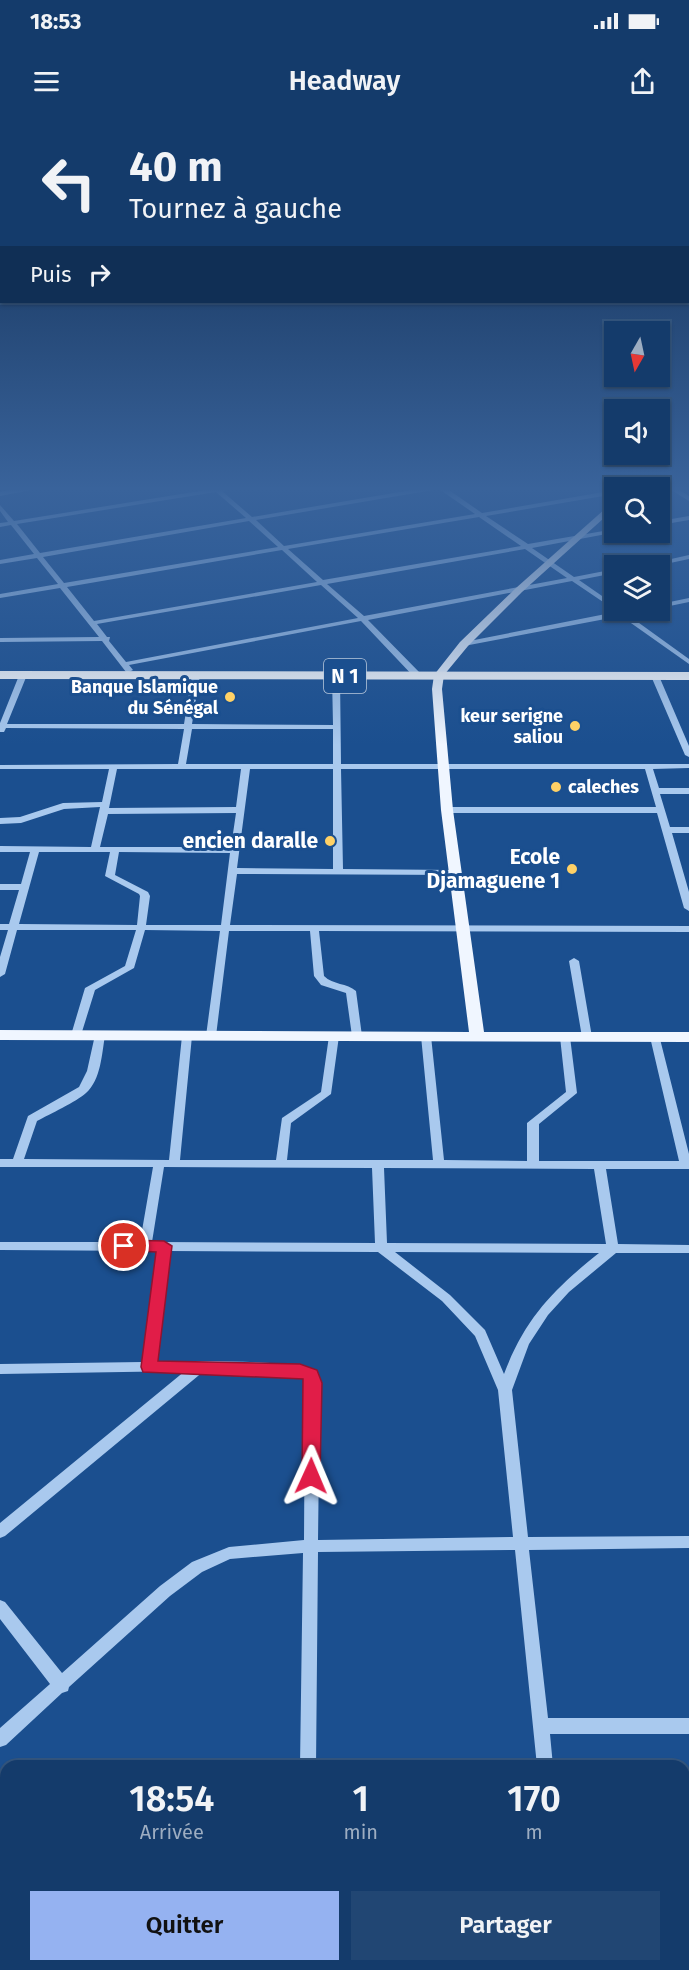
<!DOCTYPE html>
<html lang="fr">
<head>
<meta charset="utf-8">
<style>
  body { margin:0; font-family:"Fira Sans",sans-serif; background:#214673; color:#f1f3f6; height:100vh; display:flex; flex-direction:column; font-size:22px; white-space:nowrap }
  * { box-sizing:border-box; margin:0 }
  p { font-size:20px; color:#9dadc1 }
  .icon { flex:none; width:33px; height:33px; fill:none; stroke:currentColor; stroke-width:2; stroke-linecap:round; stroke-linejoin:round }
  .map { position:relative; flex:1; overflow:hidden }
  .panel { position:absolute; left:0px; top:1640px; width:690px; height:212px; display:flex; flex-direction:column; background:#143b6b; border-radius:18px 18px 0 0; box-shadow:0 2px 4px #0004,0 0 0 2px #33557e }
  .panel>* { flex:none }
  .hud { position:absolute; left:0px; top:0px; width:690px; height:183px; box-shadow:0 2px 4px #0004,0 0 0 2px #33557e; background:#143b6b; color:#f1f3f6; overflow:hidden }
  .needle { width:39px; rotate:189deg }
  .tools { position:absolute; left:604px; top:201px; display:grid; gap:12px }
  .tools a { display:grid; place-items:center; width:66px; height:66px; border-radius:0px; background:#143b6b; box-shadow:0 2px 4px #0004,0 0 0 2px #33557e; font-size:30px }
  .pin { position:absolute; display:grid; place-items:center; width:51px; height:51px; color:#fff; margin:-26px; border:3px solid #fff; border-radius:50%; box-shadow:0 2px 6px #0007 }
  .me { position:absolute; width:66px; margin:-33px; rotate:1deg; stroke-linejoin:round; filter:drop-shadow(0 0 4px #0008) }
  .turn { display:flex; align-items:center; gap:21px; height:126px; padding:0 30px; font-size:27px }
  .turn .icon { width:78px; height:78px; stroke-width:2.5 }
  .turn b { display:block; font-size:42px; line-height:51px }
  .then { display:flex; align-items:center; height:57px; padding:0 30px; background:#0003; gap:12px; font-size:22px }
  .eta { display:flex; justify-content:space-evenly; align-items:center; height:102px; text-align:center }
  .eta b { font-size:36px; font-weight:600; line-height:42px }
  .button { display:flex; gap:12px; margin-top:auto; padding:12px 30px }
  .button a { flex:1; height:69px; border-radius:0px; background:#95b2f1; color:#111; font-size:24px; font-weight:600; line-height:69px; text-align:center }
  .button a+a { background:#214673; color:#f1f3f6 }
  .status { display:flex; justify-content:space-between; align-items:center; height:42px; padding:0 30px; background:#143b6b; direction:ltr }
  .status svg { height:16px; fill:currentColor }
  header { display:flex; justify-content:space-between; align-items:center; height:78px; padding:0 30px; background:#143b6b; font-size:27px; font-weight:600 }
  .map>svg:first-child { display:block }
</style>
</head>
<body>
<div class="status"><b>18:53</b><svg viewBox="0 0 49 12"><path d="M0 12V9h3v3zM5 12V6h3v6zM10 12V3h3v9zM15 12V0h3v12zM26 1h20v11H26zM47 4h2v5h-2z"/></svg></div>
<header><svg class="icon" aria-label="menu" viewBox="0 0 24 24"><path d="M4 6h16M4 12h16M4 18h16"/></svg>Headway<svg class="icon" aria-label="share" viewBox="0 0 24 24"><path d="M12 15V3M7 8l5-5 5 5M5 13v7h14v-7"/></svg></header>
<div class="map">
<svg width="689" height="1850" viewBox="0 0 689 1850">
  <rect width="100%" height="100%" fill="#1b4f8f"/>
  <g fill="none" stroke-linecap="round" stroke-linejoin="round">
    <!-- minor -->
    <path fill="#a9c9ee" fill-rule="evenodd" d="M37,366H53L0,376V372Z
      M210,366H242L222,371L252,397L435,366H450L446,368L482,393L615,370V374L486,396L528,424L615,409V412H617L532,428L574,457L615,449V453L579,460L615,485V490L572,461L368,500L421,554V558H415L361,501L129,545L133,550L129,552H126L102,521L0,522V518L99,517L60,468L0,478V474L58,464L37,438L0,444V440L34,434L11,405L0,407V403L8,402L0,391V385L14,401L212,369ZM439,369L475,394L284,426L256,400ZM216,372L246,398L40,433L17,404ZM479,397L521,426L323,460L288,429ZM249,401L278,427L64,463L43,437ZM525,429L567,458L364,496L327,464ZM282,430L317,462L94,501L67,467ZM321,465L358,498L126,542L109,521L110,517H107L97,504Z
      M665,366H673L689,376V381Z
      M689,396V400L660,405V401Z
      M689,435V439L656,446H640Z
      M689,478V482L660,488V484Z
      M644,490L628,495L689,539V544L621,496L464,526L460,524L464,522L621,491Z
      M20,553L27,555L7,604H184L192,555L196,553L200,555L192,604L333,605L332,556L336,554L340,556L341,644H689V648L653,649L659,668H689V674H660L670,707H689V713H672L689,772V791L684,788L657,693H447L443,690L447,687H656L645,649H341L343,749L454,750L459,753L457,755L237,754L230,805L689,806V812L319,811L324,856C333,865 347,863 356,871L362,916L357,919L352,916L346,873L321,865L314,856L310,811H229L216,916L211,919L206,916L220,811L145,810L134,848L95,870L81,915L76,918L72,917L71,915L85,868L125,846L136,810H17L5,854L0,857V837L8,810H0V804H9L19,770H0V764H21L30,732H0V726L91,727L100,687L64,689L21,703L0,704V698L20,697L63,683L102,682L109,649H0V645L178,644L184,609L6,608L4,612H0V603ZM192,609H333V644H186ZM117,649H241L236,687L109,688ZM250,649H333V749L237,748ZM236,693L231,727H100L108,694ZM39,732H110L105,756L139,774L140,776L137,805L19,804ZM119,732L230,733L221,805H146L150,776L148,772L115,755Z
      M652,554L659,556L689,626V637L685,635L651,556Z
      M574,838L579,841L592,917L587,920L582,917L569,841Z
      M100,912L105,915C102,933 101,960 86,973C76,982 50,994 37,1001L24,1039L169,1040L182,916L187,913L192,916L180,1040H276L282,998L321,972L329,916L334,913L339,916L331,974L291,1003L287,1040H433L421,916L426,913L431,916L444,1040L527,1041V1003L566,972L560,917L565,914L570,917L577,973L539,1004V1041H679L650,917L655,914L659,915L689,1034V1049H606L618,1124L689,1125V1133H616L569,1172L548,1195L529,1224L512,1270L528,1417L689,1416V1428L529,1430L548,1598H689V1614H550L553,1646H537L515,1430L318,1432L316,1646H300L303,1433L230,1439L202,1452L170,1476L69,1567L68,1571L62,1573L6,1625L0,1627V1608L50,1564L0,1499V1480L5,1482L62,1553L160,1466L192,1442L229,1427L304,1420L305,1258L299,1255L204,1251L5,1416L0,1418V1403L185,1251L0,1254V1244L143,1242L157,1131L0,1130V1122H140L153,1047H0V1039H13L28,996L79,967L87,951L95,915ZM164,1047L372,1048L375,1123L152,1122ZM384,1048L594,1049L606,1124L387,1123ZM169,1131L378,1132L442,1181L475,1216L498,1270L513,1417L318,1420L320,1263C318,1259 318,1253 314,1251C298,1239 182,1241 156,1242ZM395,1132L599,1133C554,1169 525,1198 504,1254L485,1210L450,1175Z
      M0,1828H6V1845H8L0,1846Z
      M299,1845H317L316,1850H298Z
      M553,1845H571L572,1850H554Z"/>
    <!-- major -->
    <path fill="#f0f6ff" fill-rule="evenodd" d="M629,366H637L628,368Z
      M615,380V388L522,472L468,526L444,555L442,569L453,690L484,912H689V922L0,920V910L469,912L441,690L432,569L434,555L460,522L516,468Z"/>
    <!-- highway -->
    <path fill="#fff" fill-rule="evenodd" d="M0,551L689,552V560L0,559Z"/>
  </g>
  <!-- sky -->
  <linearGradient id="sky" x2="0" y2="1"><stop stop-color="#0f2b4f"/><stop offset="0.59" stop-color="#39639b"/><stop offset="1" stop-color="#39639b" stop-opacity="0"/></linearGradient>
  <rect width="689" height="625" fill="url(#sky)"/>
  <!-- route -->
  <path fill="#e11d48" stroke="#92132f" stroke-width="1.5" d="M124,1120L164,1121L172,1126L158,1241L300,1244L317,1250L322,1263L320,1356L317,1362L311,1364L304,1362L302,1356L303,1259L143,1252L141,1247L156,1132L119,1130L116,1126Z"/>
  <!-- markers -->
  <g fill="#ffd166" stroke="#1b4f8f" stroke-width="2">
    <circle cx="230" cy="577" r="6"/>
    <circle cx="575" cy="606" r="6"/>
    <circle cx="556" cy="667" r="6"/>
    <circle cx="330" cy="721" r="6"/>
    <circle cx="572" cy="749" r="6"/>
  </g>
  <g text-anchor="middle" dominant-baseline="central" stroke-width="6" stroke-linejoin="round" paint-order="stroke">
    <!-- far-poi labels -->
    <g font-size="18" font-weight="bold" fill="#fff" stroke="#1b4f8f" text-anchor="end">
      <text x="218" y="567">Banque Islamique<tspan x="218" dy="21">du Sénégal</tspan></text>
      <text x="563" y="596">keur serigne<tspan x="563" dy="21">saliou</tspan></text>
      <text x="568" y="667" text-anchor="start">caleches</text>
    </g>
    <!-- shield labels -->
    <rect fill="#1b4f8f" stroke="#bbcadd" stroke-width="1.5" x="324" y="539" width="42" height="34" rx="4.5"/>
    <g font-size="20" font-weight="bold" fill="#fff">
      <text x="345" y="556">N 1</text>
    </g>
    <!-- poi labels -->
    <g font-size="21" font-weight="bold" fill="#fff" stroke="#1b4f8f" text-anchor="end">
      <text x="318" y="721">encien daralle</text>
      <text x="560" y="737">Ecole<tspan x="560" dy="24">Djamaguene 1</tspan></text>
    </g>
  </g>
</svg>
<div class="tools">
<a><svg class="needle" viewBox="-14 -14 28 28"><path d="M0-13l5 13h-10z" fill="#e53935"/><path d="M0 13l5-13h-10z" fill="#9dadc1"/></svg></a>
<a><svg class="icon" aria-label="sound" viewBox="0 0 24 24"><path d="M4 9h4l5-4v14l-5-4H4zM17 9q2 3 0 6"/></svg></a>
<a><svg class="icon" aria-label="search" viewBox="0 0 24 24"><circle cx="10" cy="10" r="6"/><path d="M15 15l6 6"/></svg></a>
<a><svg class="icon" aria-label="layers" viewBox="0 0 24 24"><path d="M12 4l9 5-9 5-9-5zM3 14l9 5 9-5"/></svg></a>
</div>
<div class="pin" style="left:124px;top:1126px;background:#d93025"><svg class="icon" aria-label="arrive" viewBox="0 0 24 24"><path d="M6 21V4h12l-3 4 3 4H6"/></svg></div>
<svg class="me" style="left:311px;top:1356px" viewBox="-20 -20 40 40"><path d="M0-17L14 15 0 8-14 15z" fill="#e11d48" stroke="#fff" stroke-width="4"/></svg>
<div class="hud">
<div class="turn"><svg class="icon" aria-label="left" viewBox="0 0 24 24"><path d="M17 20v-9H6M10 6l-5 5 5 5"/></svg><div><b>40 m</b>Tournez à gauche</div></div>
<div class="then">Puis<svg class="icon" aria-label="right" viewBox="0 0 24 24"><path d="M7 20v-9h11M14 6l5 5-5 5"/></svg></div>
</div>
<section class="panel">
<div class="eta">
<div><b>18:54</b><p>Arrivée</p></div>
<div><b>1</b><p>min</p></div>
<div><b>170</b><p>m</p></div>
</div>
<div class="button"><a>Quitter</a><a>Partager</a></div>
</section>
</div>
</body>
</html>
